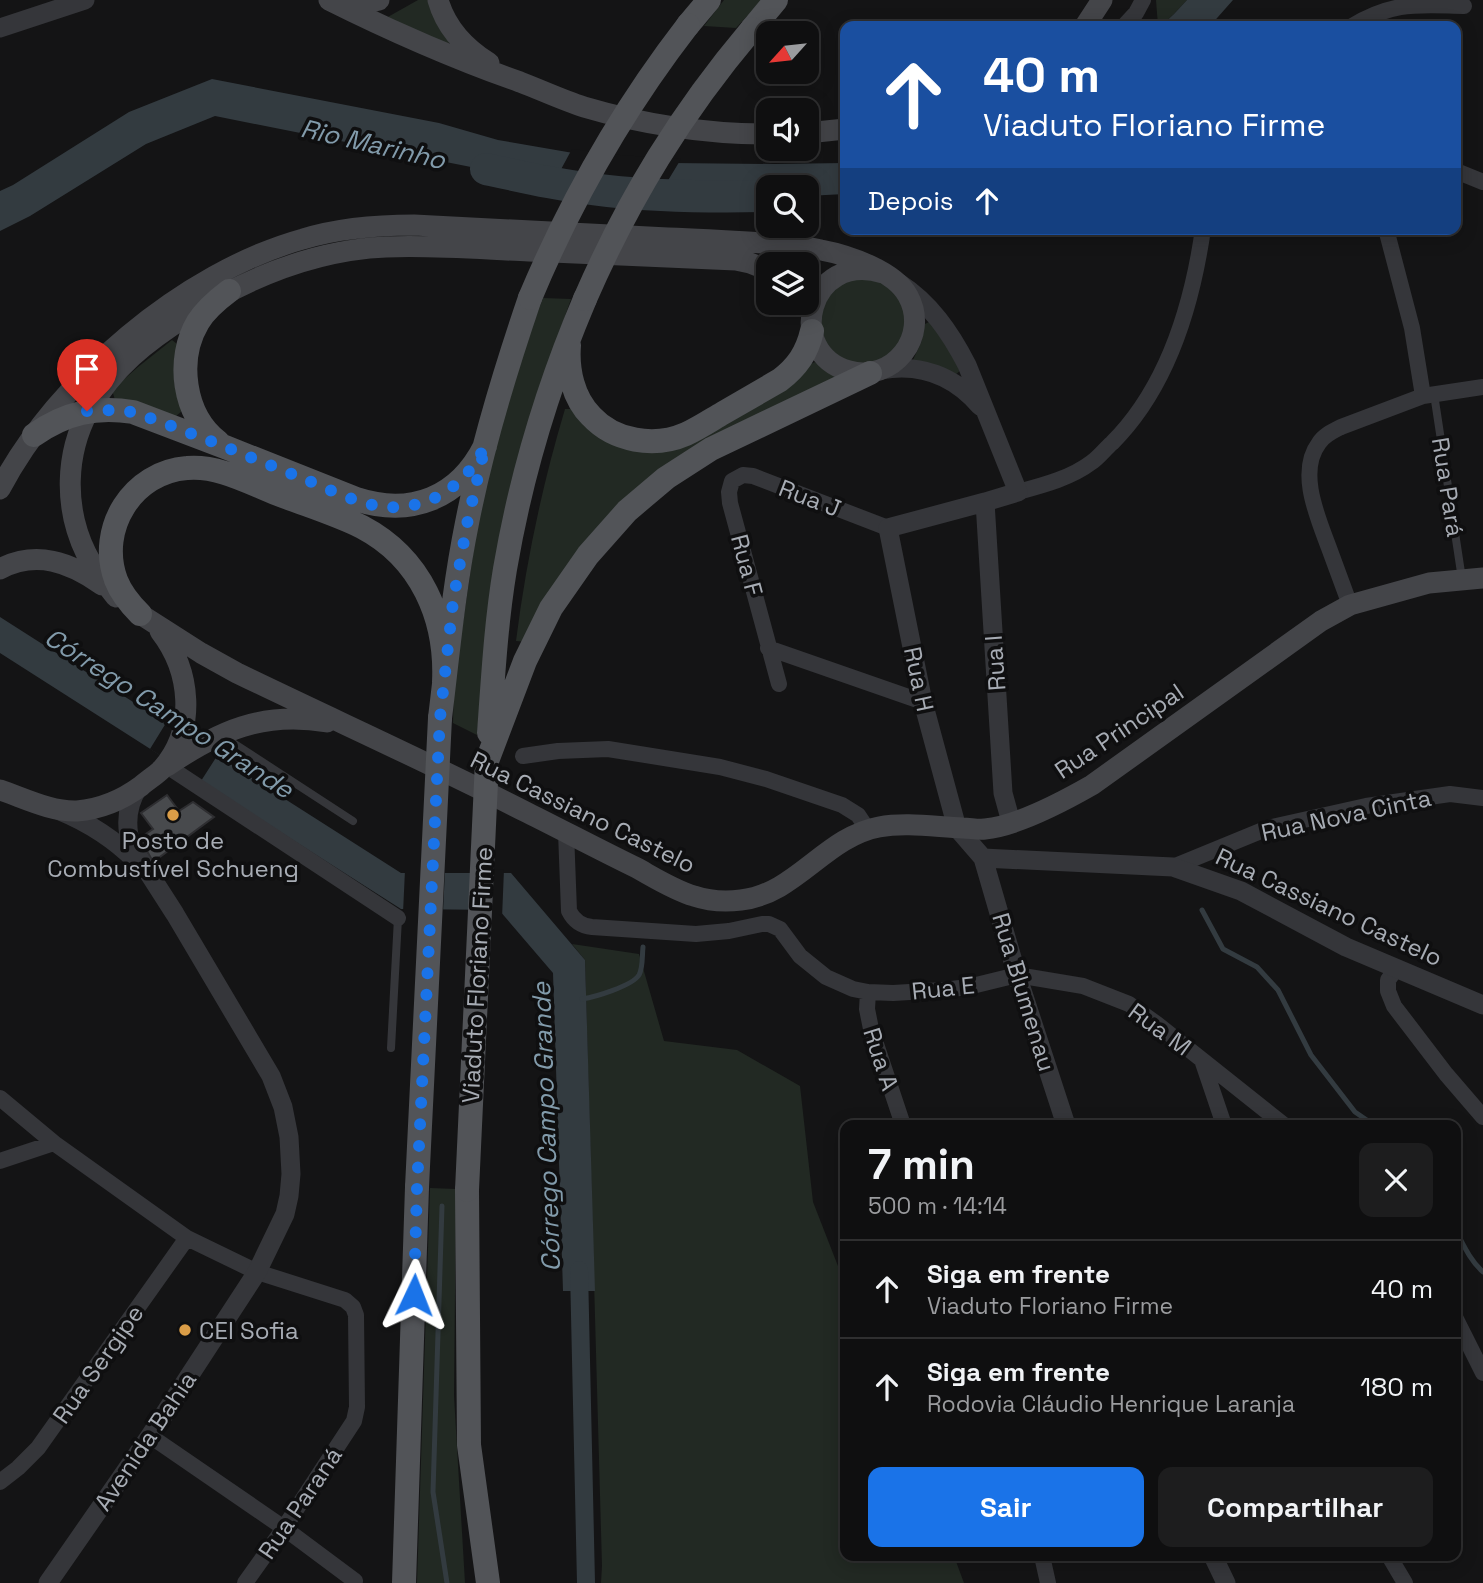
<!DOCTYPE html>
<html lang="pt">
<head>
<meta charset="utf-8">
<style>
  body { margin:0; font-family:"Space Grotesk",sans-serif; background:#1d1d1e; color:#f1f3f6; height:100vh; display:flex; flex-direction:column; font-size:26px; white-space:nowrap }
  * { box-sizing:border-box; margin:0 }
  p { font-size:23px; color:#9b9c9f }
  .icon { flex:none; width:38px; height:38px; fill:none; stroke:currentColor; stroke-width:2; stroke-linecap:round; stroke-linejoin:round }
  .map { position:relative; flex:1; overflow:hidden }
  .panel { position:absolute; left:840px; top:1120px; width:621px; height:441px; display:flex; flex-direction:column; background:#0f0f10; border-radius:14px; box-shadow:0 4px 18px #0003,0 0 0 2px #2f2f30 }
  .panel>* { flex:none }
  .top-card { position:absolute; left:840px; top:21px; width:621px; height:214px; border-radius:14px; box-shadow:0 4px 18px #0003,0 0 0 2px #2f2f30; background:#1a4fa0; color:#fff; overflow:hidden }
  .needle { width:46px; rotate:243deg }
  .controls { position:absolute; left:756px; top:21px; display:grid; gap:14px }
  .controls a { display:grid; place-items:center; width:63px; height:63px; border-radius:14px; background:#0f0f10; box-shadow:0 4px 18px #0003,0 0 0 2px #2f2f30; font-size:35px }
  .pin { position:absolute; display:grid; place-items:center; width:60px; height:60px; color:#fff; margin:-72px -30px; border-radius:50% 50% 50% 0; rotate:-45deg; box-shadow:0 0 7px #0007 }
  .pin .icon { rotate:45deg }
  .me { position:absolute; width:77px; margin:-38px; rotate:2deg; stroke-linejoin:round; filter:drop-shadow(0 0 5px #0008) }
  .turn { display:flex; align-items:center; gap:24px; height:147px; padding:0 28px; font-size:32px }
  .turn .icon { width:91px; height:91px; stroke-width:2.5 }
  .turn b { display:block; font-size:49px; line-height:60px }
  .then { display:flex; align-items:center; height:66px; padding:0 28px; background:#0003; gap:14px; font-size:26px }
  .round { display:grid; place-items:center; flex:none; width:74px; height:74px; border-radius:14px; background:#1d1d1e }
  .headline { display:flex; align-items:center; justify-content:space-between; height:119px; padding:0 28px }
  h1 { font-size:42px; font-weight:700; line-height:52px }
  .primary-button { display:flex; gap:14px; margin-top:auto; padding:14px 28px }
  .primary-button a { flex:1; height:80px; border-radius:14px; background:#1a73e8; color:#fff; font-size:28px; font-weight:700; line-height:80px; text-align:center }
  .primary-button a+a { background:#1d1d1e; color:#f1f3f6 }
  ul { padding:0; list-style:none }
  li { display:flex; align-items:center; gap:21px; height:98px; padding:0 28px; border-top:2px solid #2f2f30 }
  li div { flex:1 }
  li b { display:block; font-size:26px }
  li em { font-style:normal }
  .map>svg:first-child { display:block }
</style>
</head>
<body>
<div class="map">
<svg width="1483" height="1583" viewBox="0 0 1483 1583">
  <rect width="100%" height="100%" fill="#141415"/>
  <!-- green -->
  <path fill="#222923" d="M418,0H430L450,41L447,46L386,18Z
    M724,0H762L736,28L704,26Z
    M1156,0H1187L1174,14L1161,26H1158Z
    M852,278L880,281L901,299L907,327L894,353L878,363L850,364L827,347L819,320L828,293Z
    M543,298L571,299L542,382L489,608L477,735L453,723L454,683L483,487L529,335Z
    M933,320L963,368L953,377L912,362L921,343L925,324Z
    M172,340L177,344C172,368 173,388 182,411L175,417L115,400L112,390L138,367Z
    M815,362L836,377L682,457L527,642L516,641C526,562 542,486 565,409H574L631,450Z
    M572,944L639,954L664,1041L737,1050L800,1086L813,1202L845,1284V1556H954L964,1583H601L602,1566L585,960Z
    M430,1188L456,1189L454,1396L465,1583H417Z"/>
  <!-- water -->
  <path fill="#333b40" d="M1187,0H1233L1210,26H1161L1174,14Z
    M212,79L439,123L498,140L579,154L672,163L775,164L845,163V194L807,196V187H768V196L670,195L575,186L491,171L215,116L146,144L30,216L0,231V191L13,185L129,112Z
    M0,617L401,873H511L585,960L595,1291H563L553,973L499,910L401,909L0,653Z"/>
  <!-- pier -->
  <path fill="#141415" d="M572,149L620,155L681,159L658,197L617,194L552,186Z
    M166,723L217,756L201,781L150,749Z
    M504,869L502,918L498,913H469L471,870Z
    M405,870H445L443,913H403Z"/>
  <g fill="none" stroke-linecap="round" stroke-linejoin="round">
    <!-- stream -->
    <path stroke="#333b40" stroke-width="5" d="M1202,910L1223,949L1257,967L1278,990L1311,1055L1355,1112L1374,1125
      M582,999C595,997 632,986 639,975C643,968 642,956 643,947
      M442,1206L433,1492L447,1583
      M1456,1231C1464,1246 1470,1260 1483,1272"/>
    <!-- canal -->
    <path stroke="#333b40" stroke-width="18" d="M579,1270L586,1583"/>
    <!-- river -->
    <path stroke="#333b40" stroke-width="32" d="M486,169C527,178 567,187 608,191C660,197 715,197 768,196"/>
  </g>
  <!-- building -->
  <path fill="#484a4d" stroke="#2e2e31" stroke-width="2" d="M167,795L179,811L193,802L214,817L153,862L140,838L153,829L141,813Z"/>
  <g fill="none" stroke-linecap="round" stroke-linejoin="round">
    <!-- service -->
    <path stroke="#35363a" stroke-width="8" d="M1434,394L1462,579
      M224,737L353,821
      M391,1048L398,918"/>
    <!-- minor -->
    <path stroke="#35363a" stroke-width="16" d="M1124,26L1136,13L1143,0
      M1352,26C1394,1 1417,5 1464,6
      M1456,171L1483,182
      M1386,229L1412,328L1423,396
      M1018,492C1044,485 1071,478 1092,462C1099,457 1105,449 1112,443C1168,387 1192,306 1203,229
      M1350,605C1343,586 1336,567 1329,548C1318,518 1297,472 1319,443C1324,435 1333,431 1341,427L1423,396L1483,387
      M768,648L923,702
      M779,684L730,503L729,492L732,481L743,475L753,476L888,528
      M523,756L558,751L608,749L720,767L766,779L842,805L858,815L868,830
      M167,766L398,918
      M566,832L569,911C574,921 581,926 592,927L696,934L729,931L762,924H769L780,929L800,956L826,977L853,989L868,992L893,993L943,990L968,987L1017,975L1083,986L1129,1004L1157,1024L1284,1125
      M1173,867L1268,828L1366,806L1450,794L1483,798
      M1396,969L1388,980V991L1394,1006L1446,1074L1483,1117
      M868,992L867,1009L871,1029L903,1125
      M1202,1060L1224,1125
      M0,1098L54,1143
      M0,1161L54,1143L187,1238L257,1272L345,1300L353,1307L356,1315L357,1407L354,1421L284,1528L245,1583
      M1456,1319L1483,1373
      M150,1436L284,1528L355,1581
      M0,1482L18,1468L38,1448L187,1238
      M1042,1556L1048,1583
      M1389,1556L1405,1583"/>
    <!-- tertiary -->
    <path stroke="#35363a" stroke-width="19" d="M0,28L85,0
      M899,283C930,303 950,332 967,365L1018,492L985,502L888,528L923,702L957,828L983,858L1017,975L1066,1125
      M881,370C920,363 954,376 980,406
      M985,502L1003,793L1011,822
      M60,811C89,823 114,839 136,861
      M983,858L1173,867L1241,891L1346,947L1483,1005
      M1213,1556L1226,1583
      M48,1583L150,1436L257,1272L285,1214L289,1196L291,1174L289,1137L283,1107L271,1076L175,914L132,847C125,826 126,807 138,788"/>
    <!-- secondary -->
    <path stroke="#444549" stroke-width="21" d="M329,0C391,31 455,59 520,82C541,90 562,100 584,107C645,125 705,134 768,134
      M438,0C446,28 465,48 489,63
      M342,6L357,5L379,0
      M1085,26L1102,0
      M807,133L845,129
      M0,489C57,380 184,272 303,239C339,228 376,225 414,225C499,229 583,234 668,238C700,239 732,241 763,243C783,245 802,246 821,250C848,255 895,271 908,296C930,336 893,383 849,371C784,353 808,250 883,273
      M0,569C36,550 70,562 102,585
      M116,597C105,583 94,569 86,553C64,508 65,454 89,410C114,367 146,342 187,316C247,278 314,250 386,247C433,245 481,249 529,251C598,254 667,257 736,260L750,263L768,270
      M140,614L201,653L237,673C334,720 432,764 528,813C564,831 600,850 637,868C655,878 674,890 694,896C709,901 725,902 741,900C796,894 825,837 879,827C906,822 936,827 963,828C970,828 978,830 985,829C1016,826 1064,801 1092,785L1321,621L1350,605L1429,583L1483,578
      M167,766C219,731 262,711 327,722
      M0,790C24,798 51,812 77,811C101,809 122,800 141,786C148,780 156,775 162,769C197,729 191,671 160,631"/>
    <!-- primary -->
    <path stroke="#525458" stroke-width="24" d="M688,25L709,0
      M752,29L776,0
      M569,345C567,370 573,398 591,416C614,441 654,448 686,434C699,428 711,420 723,413C742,402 761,391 780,380C797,367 807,353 812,331
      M34,435C65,413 96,406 133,412L225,447L356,499C411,517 459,498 485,446
      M218,442C183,415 176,359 198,322C206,309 217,300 229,291
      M140,614C130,604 121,593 116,580C97,528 133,472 187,468C218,465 250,483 278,494C306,505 336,514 362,527C421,558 447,618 444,682
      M440,718C448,652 454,587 467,523C482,446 505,371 530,298
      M489,733C493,678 496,623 505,569C521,475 548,386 585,299
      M487,761L525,661L551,608L588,555L627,511L666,478L711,449L870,373
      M467,1190L469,1445L488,1583
      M404,1583L417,1187"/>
    <!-- primary-bridge -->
    <path stroke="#525458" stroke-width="24" d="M530,298C571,200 623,109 688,25
      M585,299C629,198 681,113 752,29
      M417,1187L440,718
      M467,1190L487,761"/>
  </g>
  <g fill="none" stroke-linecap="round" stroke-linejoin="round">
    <!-- route -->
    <path stroke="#1a73e8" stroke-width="12" stroke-dasharray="0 21.6" d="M87,411L117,410L133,412C188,431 242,454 297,476C328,488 363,509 398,507C437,505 468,481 485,446L467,524L453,602L440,718L417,1187L414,1295"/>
  </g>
  <!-- markers -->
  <g fill="#da9d47" stroke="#0f0f10" stroke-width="2.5">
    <circle cx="173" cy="815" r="7"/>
    <circle cx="185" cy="1330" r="7"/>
  </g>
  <g text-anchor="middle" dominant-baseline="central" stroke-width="7" stroke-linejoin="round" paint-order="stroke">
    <!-- street labels -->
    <g font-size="24" fill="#a7acb4" stroke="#0f0f10">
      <text transform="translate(1448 487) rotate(81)">Rua Pará</text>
      <text transform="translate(810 498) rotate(21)">Rua J</text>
      <text transform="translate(747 565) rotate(75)">Rua F</text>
      <text transform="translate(995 663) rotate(-94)">Rua I</text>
      <text transform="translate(919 679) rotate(78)">Rua H</text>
      <text transform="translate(1119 731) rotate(-34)">Rua Principal</text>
      <text transform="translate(583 812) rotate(26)">Rua Cassiano Castelo</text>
      <text transform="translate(1346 815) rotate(-12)">Rua Nova Cinta</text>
      <text transform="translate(1329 907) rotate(25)">Rua Cassiano Castelo</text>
      <text transform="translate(477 975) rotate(-87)">Viaduto Floriano Firme</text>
      <text transform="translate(943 988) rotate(-6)">Rua E</text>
      <text transform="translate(1024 992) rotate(73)">Rua Blumenau</text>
      <text transform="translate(1160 1029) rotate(36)">Rua M</text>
      <text transform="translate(881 1059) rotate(72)">Rua A</text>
      <text transform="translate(98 1364) rotate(-55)">Rua Sergipe</text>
      <text transform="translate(145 1441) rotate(-56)">Avenida Bahia</text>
      <text transform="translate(300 1503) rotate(-56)">Rua Paraná</text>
    </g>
    <!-- poi labels -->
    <g font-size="24" fill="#a7acb4" stroke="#0f0f10">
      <text x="173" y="840">Posto de<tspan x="173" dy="28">Combustível Schueng</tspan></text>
      <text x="199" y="1330" text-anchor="start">CEI Sofia</text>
    </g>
    <!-- water labels -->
    <g font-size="26" font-style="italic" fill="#829bab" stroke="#0f0f10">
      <text transform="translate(373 144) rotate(13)">Rio Marinho</text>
      <text transform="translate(169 713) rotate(33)">Córrego Campo Grande</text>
      <text transform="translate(546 1127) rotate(-92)">Córrego Campo Grande</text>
    </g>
  </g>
</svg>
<div class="controls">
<a><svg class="needle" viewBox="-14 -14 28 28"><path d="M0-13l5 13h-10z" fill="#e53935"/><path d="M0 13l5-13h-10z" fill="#9b9c9f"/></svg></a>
<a><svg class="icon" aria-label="sound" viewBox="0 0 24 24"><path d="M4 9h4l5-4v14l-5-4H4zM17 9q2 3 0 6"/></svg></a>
<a><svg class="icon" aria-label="search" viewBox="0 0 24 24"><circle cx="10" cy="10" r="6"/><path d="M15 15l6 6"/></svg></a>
<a><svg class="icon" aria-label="layers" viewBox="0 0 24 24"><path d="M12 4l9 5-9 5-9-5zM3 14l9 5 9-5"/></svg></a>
</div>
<div class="pin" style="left:87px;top:411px;background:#d93025"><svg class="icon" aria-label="arrive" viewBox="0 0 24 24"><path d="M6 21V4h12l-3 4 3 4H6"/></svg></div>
<svg class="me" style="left:414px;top:1295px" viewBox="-20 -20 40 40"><path d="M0-17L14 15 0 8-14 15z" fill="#1a73e8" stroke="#fff" stroke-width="4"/></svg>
<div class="top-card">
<div class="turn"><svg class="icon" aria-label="ahead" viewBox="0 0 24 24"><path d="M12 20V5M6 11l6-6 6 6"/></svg><div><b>40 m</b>Viaduto Floriano Firme</div></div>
<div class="then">Depois<svg class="icon" aria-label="ahead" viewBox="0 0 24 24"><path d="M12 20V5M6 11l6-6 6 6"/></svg></div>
</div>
<section class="panel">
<div class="headline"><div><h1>7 min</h1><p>500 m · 14:14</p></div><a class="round"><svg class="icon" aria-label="close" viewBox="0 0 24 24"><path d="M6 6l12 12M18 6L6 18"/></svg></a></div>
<ul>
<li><svg class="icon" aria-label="ahead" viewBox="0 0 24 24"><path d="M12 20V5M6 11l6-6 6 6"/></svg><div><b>Siga em frente</b><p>Viaduto Floriano Firme</p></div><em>40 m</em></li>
<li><svg class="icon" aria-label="ahead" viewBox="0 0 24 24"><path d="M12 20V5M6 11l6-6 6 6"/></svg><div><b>Siga em frente</b><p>Rodovia Cláudio Henrique Laranja</p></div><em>180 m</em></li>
</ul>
<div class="primary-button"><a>Sair</a><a>Compartilhar</a></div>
</section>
</div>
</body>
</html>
